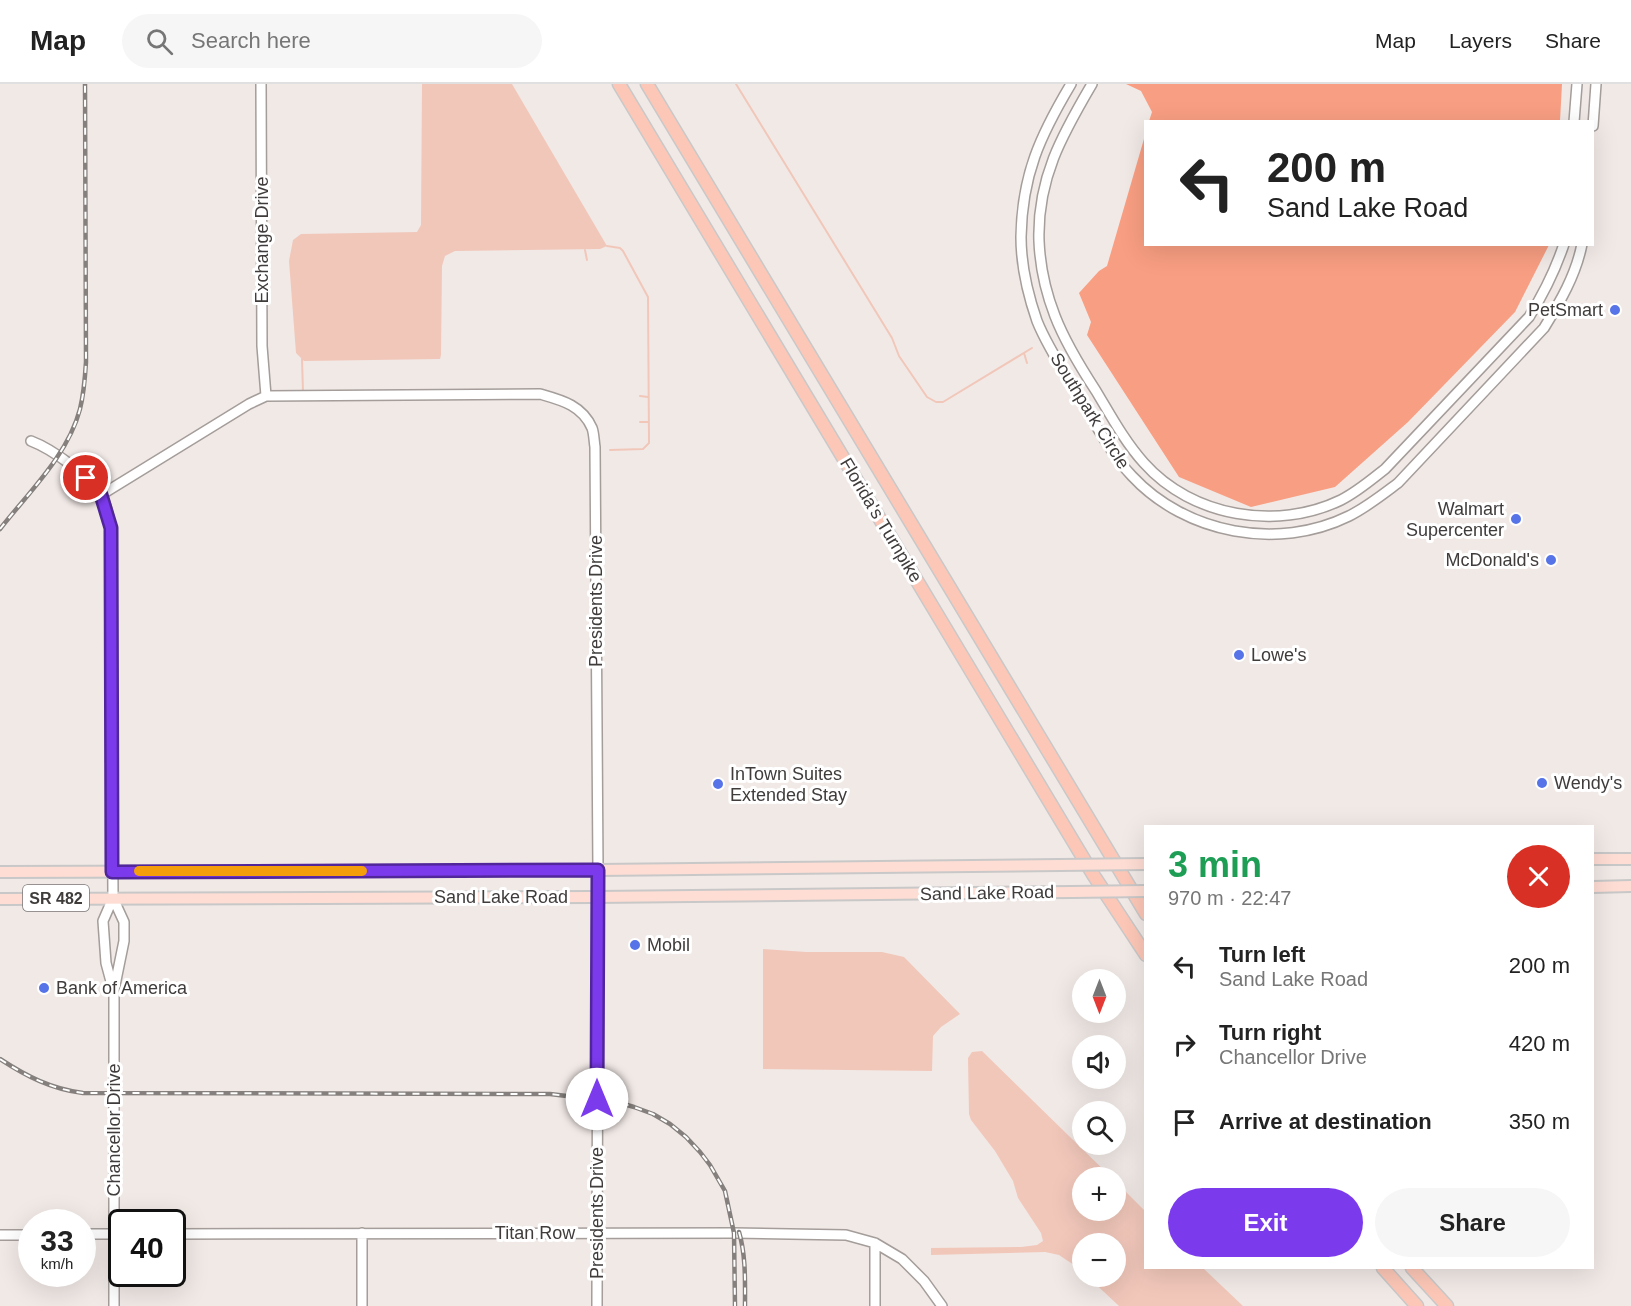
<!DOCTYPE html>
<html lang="en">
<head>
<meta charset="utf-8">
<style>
  body { margin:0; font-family:Arial,sans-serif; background:#f6f6f6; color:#222; height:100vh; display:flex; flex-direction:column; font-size:22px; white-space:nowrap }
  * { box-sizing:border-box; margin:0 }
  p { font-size:20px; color:#767676 }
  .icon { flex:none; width:33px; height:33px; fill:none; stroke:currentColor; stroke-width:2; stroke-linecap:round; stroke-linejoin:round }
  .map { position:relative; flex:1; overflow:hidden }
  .sheet { position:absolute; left:1144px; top:741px; width:450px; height:444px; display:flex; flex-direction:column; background:#fff; border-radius:0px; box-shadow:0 6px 24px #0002 }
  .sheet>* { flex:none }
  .guide { position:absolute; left:1144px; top:36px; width:450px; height:126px; border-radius:0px; box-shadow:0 6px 24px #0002; background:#fff; color:#222; overflow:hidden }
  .needle { width:39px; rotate:180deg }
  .buttons { position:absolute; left:1072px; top:885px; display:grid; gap:12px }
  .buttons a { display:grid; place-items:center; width:54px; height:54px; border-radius:50%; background:#fff; box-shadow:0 6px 24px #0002; font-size:30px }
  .speed { position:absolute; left:18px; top:1125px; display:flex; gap:12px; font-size:30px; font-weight:700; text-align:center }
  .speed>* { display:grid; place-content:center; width:78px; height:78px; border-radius:50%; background:#fff; box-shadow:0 6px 24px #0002; line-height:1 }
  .speed small { font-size:15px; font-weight:400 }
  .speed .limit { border:3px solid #111; border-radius:9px; background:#fff; color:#111 }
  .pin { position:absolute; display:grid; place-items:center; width:51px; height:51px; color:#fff; margin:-26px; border:3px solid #fff; border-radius:50%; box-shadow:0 2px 6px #0007 }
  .me { position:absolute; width:66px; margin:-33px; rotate:0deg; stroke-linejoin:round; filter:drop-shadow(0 0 4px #0008) }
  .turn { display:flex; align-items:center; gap:21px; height:126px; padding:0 24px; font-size:27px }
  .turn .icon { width:78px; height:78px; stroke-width:2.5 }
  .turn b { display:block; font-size:42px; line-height:51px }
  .round { display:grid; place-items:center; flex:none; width:63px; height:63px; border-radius:32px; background:#f6f6f6 }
  .headline { display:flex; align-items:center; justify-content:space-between; height:102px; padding:0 24px }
  h1 { font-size:36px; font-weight:700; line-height:45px; color:#1e9e55 }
  .primary-button { display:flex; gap:12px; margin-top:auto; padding:12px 24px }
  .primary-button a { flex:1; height:69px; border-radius:36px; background:#7c3aed; color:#fff; font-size:24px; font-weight:700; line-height:69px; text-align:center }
  .primary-button a+a { background:#f6f6f6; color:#222 }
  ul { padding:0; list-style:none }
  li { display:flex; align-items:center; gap:18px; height:78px; padding:0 24px }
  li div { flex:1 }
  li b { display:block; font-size:22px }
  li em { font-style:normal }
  header { display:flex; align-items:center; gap:36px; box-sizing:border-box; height:84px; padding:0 30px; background:#fff; border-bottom:2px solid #e0e0e0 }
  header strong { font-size:28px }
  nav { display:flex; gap:33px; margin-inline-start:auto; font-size:21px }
  .search { width:420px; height:54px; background:#f6f6f6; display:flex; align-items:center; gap:15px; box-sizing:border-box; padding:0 21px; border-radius:33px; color:#767676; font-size:22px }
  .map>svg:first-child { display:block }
</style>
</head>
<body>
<header>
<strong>Map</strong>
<div class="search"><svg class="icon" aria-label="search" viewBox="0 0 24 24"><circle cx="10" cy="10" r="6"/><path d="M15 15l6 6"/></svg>Search here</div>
<nav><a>Map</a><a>Layers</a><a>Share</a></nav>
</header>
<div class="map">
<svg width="1631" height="1222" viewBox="0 0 1631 1222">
  <rect width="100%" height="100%" fill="#f1e9e6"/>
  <!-- green -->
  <path fill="#f89e82" d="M1126,0H1562L1560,37H1149L1152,28L1141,7Z
    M1146,48V160L1549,161L1515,228L1408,338L1335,403L1251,423L1179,393L1087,251L1091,238L1079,209L1099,187L1107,182Z"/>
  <!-- water -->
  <path fill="#f1c7ba" d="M422,0H512L607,162L600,165L455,167L445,172L442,182L441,271L440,275L304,277L296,269L289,177L293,156L301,150L417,148L421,141Z
    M763,865L806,868H882L904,873L960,930L941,943L933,952L932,987L763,985Z
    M982,967L1111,1093L1083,1094V1126H1116V1098L1146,1128V1184H1203L1243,1222H1119L1088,1193L1116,1192V1160H1083V1187L1059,1171L1045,1168L931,1171V1164L1021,1163L1037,1161L1043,1157L1041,1149L1018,1114L1013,1097L995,1067L971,1036L969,1030L968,974L972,968Z"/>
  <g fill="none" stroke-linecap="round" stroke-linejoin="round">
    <!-- stream -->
    <path stroke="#f1c7ba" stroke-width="2" d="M736,0L892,254L899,272L927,313L936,318H943L1032,264
      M607,162L620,164L623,167L648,213L649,359L643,365L610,366
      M585,166L587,176
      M1024,269L1027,279
      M302,275L303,308
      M640,312L648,313
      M640,338H649"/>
    <defs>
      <path id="minor" d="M261,0L262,262L266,312
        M1071,0C1040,52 1022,91 1021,153C1021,181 1028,211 1037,237C1047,262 1063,286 1077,309C1094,337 1109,368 1132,392C1186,450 1278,467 1349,432C1367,423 1382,411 1398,399L1544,244C1560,218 1576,191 1582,160
        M1092,0C1062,51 1037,95 1039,157C1040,181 1046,209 1055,232C1065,258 1081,284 1096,307C1111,332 1125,358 1144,379C1192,433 1277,447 1341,416C1357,408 1371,396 1385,385L1529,233C1544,209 1555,187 1564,160
        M1574,38L1577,0
        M1593,42L1596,0
        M31,357C52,365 90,392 102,412C107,422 109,434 111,444L113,814L124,838V857L114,906V1222
        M101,411L249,320L266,312L540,310C561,316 582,321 592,344C594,349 594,357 595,363L598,786L597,1222
        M113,814L103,837L106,879L113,905
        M362,1149V1222
        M82,1150H122
        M172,1150L734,1149L846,1151L875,1159L902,1175L924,1197L942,1222
        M0,1151H32
        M875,1159V1222"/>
      <path id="major" d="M1593,775H1631
        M0,788L598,786L1060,781
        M1593,803L1631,802
        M0,815L597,813L1072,808"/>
      <path id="highway" d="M619,0L1094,792L1146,871
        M647,0L1146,830
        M1383,1184L1417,1222
        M1412,1184L1447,1222"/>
    </defs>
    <!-- minor casing -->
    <use href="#minor" stroke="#a49d9a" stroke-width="12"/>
    <!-- major casing -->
    <use href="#major" stroke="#c9c8c8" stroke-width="14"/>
    <!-- highway casing -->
    <use href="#highway" stroke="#c9c8c8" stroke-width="15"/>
    <!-- minor -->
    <use href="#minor" stroke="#fff" stroke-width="9"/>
    <!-- major -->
    <use href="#major" stroke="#feddd4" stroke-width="10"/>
    <!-- highway -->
    <use href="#highway" stroke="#fdc7b7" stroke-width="12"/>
    <defs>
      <path id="rail" d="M0,445C29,408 68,371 80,325C84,309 85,294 86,278L85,0
        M0,975C26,992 51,1005 83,1009L550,1010L617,1018L634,1023L653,1030L670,1040L686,1053L700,1068L710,1081L725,1107L734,1149L735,1222
        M739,1148C746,1172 745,1197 745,1222"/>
    </defs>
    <!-- rail casing -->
    <use href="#rail" stroke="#85807e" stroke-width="4.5"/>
    <!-- rail -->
    <use href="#rail" stroke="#fff" stroke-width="2" stroke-dasharray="7" stroke-linecap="butt"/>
    <defs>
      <path id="major-bridge" d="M1060,781L1146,780
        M1072,808L1146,807"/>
    </defs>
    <!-- major-bridge casing -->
    <use href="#major-bridge" stroke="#c9c8c8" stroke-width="14" stroke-linecap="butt"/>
    <!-- major-bridge -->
    <use href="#major-bridge" stroke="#feddd4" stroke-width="10"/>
  </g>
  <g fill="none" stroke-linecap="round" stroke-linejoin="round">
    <defs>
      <path id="route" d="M86,394L101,411L111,444L112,788L598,786L597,1015"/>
    </defs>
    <!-- route casing -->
    <use href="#route" stroke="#51269a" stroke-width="15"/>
    <!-- route -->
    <use href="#route" stroke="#7c3aed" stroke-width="10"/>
    <!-- slow -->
    <path stroke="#f59e0b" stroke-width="10" d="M139,787H362"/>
  </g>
  <!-- markers -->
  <g fill="#5673e8" stroke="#fff" stroke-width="2">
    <circle cx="1615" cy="226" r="6"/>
    <circle cx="1516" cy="435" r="6"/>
    <circle cx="1551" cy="476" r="6"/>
    <circle cx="1239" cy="571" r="6"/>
    <circle cx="1542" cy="699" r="6"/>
    <circle cx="718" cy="700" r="6"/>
    <circle cx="635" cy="861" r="6"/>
    <circle cx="44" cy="904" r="6"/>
  </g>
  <g text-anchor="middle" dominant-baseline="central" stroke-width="6" stroke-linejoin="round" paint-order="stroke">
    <!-- shield labels -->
    <rect fill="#fff" stroke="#797676" stroke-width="1.5" x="23" y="801" width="66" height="26" rx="4.5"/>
    <g font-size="16" font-weight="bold" fill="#3f3c3b">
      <text x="56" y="814">SR 482</text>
    </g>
    <!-- street labels -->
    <g font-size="18" fill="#3f3c3b" stroke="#fff">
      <text transform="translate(262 156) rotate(-90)">Exchange Drive</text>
      <text transform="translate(1090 327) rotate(58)">Southpark Circle</text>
      <text transform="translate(881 436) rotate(59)">Florida's Turnpike</text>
      <text transform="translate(596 517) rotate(-90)">Presidents Drive</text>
      <text transform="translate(987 809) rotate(-1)">Sand Lake Road</text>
      <text x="501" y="813">Sand Lake Road</text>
      <text transform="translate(114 1046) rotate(-90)">Chancellor Drive</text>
      <text transform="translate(597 1129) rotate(-90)">Presidents Drive</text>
      <text x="535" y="1149">Titan Row</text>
    </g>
    <!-- poi labels -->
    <g font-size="18" fill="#3f3c3b" stroke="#fff" text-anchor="start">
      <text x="1603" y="226" text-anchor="end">PetSmart</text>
      <text x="1504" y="425" text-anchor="end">Walmart<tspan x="1504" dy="21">Supercenter</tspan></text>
      <text x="1539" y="476" text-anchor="end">McDonald's</text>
      <text x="1251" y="571">Lowe's</text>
      <text x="730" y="690">InTown Suites<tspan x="730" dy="21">Extended Stay</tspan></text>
      <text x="1554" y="699">Wendy's</text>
      <text x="647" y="861">Mobil</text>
      <text x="56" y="904">Bank of America</text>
    </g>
  </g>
</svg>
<div class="buttons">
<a><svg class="needle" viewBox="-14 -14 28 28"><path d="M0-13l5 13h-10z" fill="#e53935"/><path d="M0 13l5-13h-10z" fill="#767676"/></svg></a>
<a><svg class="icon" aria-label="sound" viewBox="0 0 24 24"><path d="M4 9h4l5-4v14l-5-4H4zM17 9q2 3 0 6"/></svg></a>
<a><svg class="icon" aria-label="search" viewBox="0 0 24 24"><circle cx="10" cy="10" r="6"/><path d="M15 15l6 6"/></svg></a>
<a>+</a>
<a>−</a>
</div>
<div class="speed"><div>33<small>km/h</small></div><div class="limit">40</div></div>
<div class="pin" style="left:86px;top:394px;background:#d93025"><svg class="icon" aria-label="arrive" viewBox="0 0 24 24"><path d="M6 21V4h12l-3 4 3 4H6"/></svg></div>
<svg class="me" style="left:597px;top:1015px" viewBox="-20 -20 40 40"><circle r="19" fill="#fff"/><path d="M0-13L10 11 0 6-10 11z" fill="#7c3aed"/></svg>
<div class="guide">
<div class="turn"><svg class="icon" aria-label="left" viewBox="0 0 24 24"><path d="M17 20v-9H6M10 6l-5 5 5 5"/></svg><div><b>200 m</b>Sand Lake Road</div></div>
</div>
<section class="sheet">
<div class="headline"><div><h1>3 min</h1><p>970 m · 22:47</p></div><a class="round" style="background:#d93025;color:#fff"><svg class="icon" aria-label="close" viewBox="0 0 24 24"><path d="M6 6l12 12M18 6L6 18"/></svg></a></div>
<ul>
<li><svg class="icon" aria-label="left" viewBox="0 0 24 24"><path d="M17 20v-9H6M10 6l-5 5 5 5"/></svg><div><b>Turn left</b><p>Sand Lake Road</p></div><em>200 m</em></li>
<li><svg class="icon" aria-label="right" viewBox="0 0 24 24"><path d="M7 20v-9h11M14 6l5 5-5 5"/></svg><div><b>Turn right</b><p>Chancellor Drive</p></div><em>420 m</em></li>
<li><svg class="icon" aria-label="arrive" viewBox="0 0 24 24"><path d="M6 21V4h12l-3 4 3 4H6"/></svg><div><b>Arrive at destination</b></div><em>350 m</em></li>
</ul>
<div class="primary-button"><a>Exit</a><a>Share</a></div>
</section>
</div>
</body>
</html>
